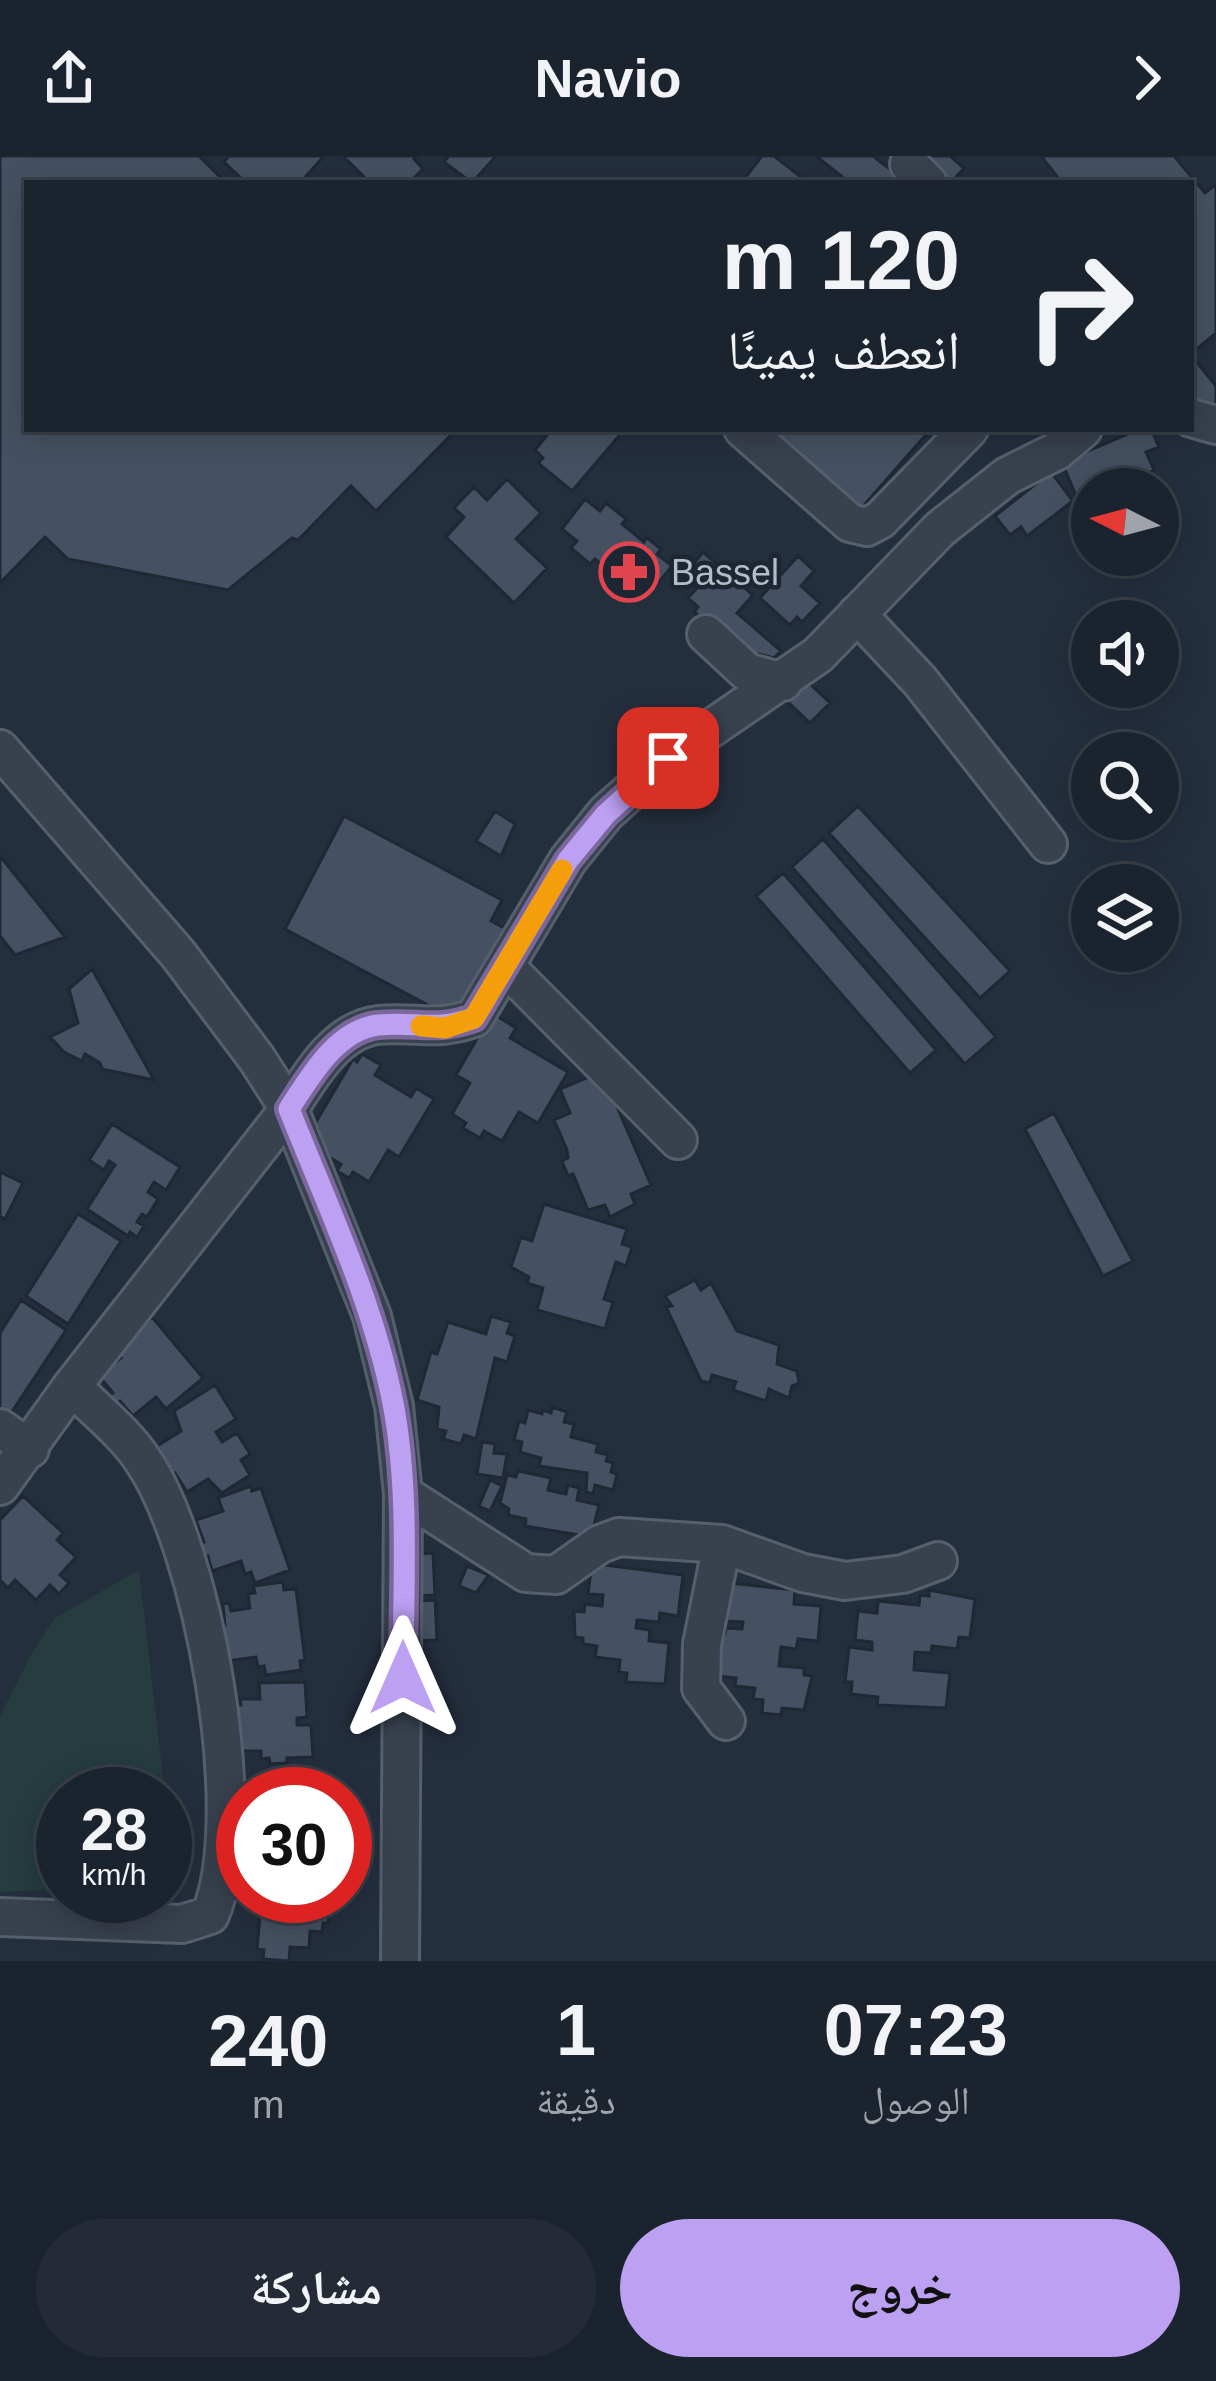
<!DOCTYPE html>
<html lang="ar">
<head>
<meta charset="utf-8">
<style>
  body { margin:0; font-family:Helvetica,"Noto Naskh Arabic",sans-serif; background:#242b36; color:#f1f3f6; direction:rtl; height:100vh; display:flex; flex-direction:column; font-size:45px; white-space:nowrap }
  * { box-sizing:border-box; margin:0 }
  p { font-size:39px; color:#a0a4aa }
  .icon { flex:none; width:66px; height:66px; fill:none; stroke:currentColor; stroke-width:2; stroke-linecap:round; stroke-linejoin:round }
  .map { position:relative; height:1805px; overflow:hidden; direction:ltr }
  .panel { display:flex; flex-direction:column; background:#1b232e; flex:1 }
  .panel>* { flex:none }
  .banner { position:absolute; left:24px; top:24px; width:1170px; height:252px; border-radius:0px; box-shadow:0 6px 30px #0003,0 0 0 3px #39404a; direction:rtl; background:#1b232e; color:#f1f3f6; overflow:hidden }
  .needle { width:78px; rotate:276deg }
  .fabs { position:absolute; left:1071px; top:312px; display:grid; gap:24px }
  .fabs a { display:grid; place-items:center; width:108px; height:108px; border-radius:50%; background:#1b232e; box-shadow:0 6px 30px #0003,0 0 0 3px #39404a; font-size:60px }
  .speed { position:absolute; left:36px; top:1611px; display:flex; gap:24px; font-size:60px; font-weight:700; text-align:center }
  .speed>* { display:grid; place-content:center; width:156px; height:156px; border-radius:50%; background:#1b232e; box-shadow:0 6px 30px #0003,0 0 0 3px #39404a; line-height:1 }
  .speed small { font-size:30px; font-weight:400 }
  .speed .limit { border:18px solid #d22; background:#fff; color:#111 }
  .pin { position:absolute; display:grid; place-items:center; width:102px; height:102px; color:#fff; margin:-51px; border-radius:24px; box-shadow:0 6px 18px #0006 }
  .me { position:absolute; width:132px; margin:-66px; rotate:0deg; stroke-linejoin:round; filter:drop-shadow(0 0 9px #0008) }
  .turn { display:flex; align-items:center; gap:42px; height:252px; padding:0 36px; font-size:54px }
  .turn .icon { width:156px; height:156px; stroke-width:2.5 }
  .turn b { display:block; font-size:84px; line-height:102px }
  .eta { display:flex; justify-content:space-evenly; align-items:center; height:204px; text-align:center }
  .eta b { font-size:72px; font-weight:700; line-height:84px }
  .action { display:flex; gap:24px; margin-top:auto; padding:24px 36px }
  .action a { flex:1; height:138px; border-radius:72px; background:#bca0f2; color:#111; font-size:48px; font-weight:700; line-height:138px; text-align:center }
  .action a+a { background:#242b36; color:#f1f3f6 }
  header { display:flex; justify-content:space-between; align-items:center; height:156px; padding:0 36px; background:#1b232e; font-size:54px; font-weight:700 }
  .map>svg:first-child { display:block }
</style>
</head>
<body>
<header><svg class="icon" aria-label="forward" viewBox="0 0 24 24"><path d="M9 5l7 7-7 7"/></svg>Navio<svg class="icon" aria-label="share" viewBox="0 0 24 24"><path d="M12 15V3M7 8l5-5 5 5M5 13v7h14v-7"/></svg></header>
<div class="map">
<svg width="1216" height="1805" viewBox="0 0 1216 1805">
  <rect width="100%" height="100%" fill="#242f3e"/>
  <!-- green -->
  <path fill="#263c3f" d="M139,1414L165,1638H63V1733L0,1736V1560L33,1495L55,1462Z"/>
  <!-- building -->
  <path fill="#455162" stroke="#1f2835" stroke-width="3" d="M0,0H199L226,27H27V273H457L376,355L351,330L298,384L292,382L228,434L68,403L45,381L0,427Z
    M229,0H324L300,27H240L243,24L224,6Z
    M347,0H417L414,3L423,13L409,27H370L345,2Z
    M449,0H496L472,27L444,6Z
    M762,0H774L809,27H741Z
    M816,0H873L908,27H850Z
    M914,0H950L964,12L951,27H944Z
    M1041,0H1174L1205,37L1216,28V177L1197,193L1191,186V27H1062Z
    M1191,199L1216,230V261L1191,255Z
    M552,273H625L572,335L538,307L543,302L535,294Z
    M764,273H931L858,356Z
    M1139,273H1151L1159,291L1146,296L1154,314L1111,333H1092V341L1079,347L1062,306Z
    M1051,316L1073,345L1027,380L1021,371L1010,379L995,360Z
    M507,323L541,357L516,383L547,412L514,447L446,381L464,361L454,352L474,331L487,344Z
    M585,343L600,355L606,347L626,363L622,368L644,386L646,381L661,393L657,398L672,410L655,431L649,427L641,438L634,431L629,438L610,423L614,418L595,403L590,408L571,392L577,385L562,373Z
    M703,396L753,439L737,457L781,495L774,502L759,498L753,505L694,456L698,451L688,442L697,432L687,423L694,414L691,411Z
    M798,400L814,415L801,430L820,447L802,466L797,461L790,469L760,442Z
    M808,526L830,547L810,567L788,546Z
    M858,650L1010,815L980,842L829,677Z
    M495,655L515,668L501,700L476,685Z
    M344,660L502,744L491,765L506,773L458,865L285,773Z
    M823,683L996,881L965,908L792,711Z
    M0,700L65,781L15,799L0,780Z
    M783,717L936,894L910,917L756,740Z
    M92,813L154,924L102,913L100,907L85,898L82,905L64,896L50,881L78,867L69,833Z
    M495,859L516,872L510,882L568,916L538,967L519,956L502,985L484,975L480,982L463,972L466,967L452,958L470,927L456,919L486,867Z
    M362,898L381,909L375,919L411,941L416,932L434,943L399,1001L388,994L369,1026L353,1016L349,1022L337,1015L341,1008L308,989L318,973L313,971L353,903L357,906Z
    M593,919L604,921L651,1029L631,1038L635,1048L610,1061L605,1049L588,1054L573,1018L568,1020L562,1005L568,1002L567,994L554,964L570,957L560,933Z
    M1054,957L1133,1105L1103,1120L1025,973Z
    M112,968L180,1011L166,1034L154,1026L148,1036L158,1043L147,1061L142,1058L137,1066L144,1070L137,1081L130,1076L128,1080L87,1053L115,1009L109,1005L104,1014L89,1004Z
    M0,1016L23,1027L5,1063L0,1061Z
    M544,1048L627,1073L622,1088L632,1091L626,1110L616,1106L604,1143L613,1146L605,1173L537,1154L543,1132L527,1127L529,1121L511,1111L521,1081L532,1085Z
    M78,1058L121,1085L68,1168L26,1140Z
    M695,1124L701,1134L711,1127L737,1175L779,1189L777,1208L797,1215L799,1227L792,1230L789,1242L769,1233L766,1245L733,1234L736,1226L712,1219L710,1227L701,1225L666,1151L672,1150L665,1140Z
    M21,1144L66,1174L7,1263L0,1258V1177Z
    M491,1160L511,1166L507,1177L515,1180L507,1206L495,1202L476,1283L464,1279L461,1288L443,1283L446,1275L437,1273L439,1251L417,1244L431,1196L437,1198L448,1166L486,1178Z
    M152,1161L203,1222L166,1253L156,1241L133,1260L120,1245L113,1251L106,1242L113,1237L99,1220L121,1202L113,1194Z
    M215,1229L236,1263L216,1276L222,1286L237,1277L250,1298L241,1304L250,1319L222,1337L208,1323L187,1336L175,1317L166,1322L158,1309L166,1305L157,1290L181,1275L174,1255Z
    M552,1251L567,1256L564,1266L574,1268L571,1281L598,1288L596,1296L608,1299L606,1305L613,1307L611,1316L617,1318L613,1334L595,1329L593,1338L586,1336L587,1317L539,1310L541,1302L520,1296L522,1286L514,1284L519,1265L525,1267L528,1254L542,1258L543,1254L551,1257Z
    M482,1286L495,1288L494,1297L507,1298L503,1322L477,1318Z
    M518,1315L551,1322L548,1334L566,1338L568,1329L579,1332L577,1344L599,1349L591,1381L525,1370L526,1363L508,1359L509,1353L500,1347L507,1319L516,1321Z
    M490,1324L502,1330L490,1355L479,1350Z
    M251,1330L252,1335L261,1332L290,1414L255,1427L251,1416L245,1418L241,1405L212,1415L208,1400L200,1403L195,1389L204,1386L196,1364L223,1355L218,1342Z
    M23,1340L63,1377L57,1384L76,1401L60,1419L69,1427L59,1438L50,1429L36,1444L15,1424L8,1432L0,1424V1364Z
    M433,1397L435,1439L417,1440L415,1398Z
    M597,1408L683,1419L678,1460L660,1457L659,1466L637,1464L636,1472L650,1474L649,1485L669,1487L665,1528L626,1526L627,1517L619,1516L620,1504L595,1501L597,1490L583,1488V1482L575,1481L574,1455L584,1456L585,1448L602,1450L603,1439L588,1438L591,1414H597Z
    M467,1410L489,1419L476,1437L459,1430Z
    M283,1426L284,1434L296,1433L305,1504L300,1505L301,1514L266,1519L264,1510L258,1511L256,1501L227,1505L213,1471L225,1469L223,1448L229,1447L231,1455L250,1452L248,1438L255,1437L253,1430Z
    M730,1427L795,1434L794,1448L821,1450L818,1485L798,1483L796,1493L781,1491L779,1510L804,1512V1519L812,1520L804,1554L782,1552L781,1559L762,1557L763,1544L753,1543L755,1532L735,1530L736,1522L718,1520L712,1477L725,1478L726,1472L742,1473L743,1466L726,1465L727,1459L719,1458Z
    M929,1434L975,1443L970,1482L959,1481L957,1493L932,1490L931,1497L915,1496L914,1514L950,1517L946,1552L877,1549L878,1541L851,1538L852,1526H845L849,1491L872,1494V1486L855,1484L858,1455L877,1457L878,1445L919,1449L920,1439L929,1440Z
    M435,1444L437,1484L418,1485L416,1445Z
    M305,1526L307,1561L297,1562V1569H311L313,1601L287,1602V1607L270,1608L269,1602L261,1603V1595H233L232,1549H241L240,1543H260L259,1527Z
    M270,1740H330L328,1767H323L322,1776L310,1775L309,1792L290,1791L289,1805L263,1803L264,1794L257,1793L261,1748L270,1749Z"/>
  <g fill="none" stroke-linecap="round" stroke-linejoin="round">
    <defs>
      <path id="minor" d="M909,8L928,27
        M1191,262L1216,269
        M743,273L850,367L867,371L880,364L969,273
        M857,458L920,525L1048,688
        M706,478L747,516L783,526
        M0,593L178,798L257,903L289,953L372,1160L394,1250L403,1338L400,1805
        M507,812L678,984
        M0,1272L30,1293
        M0,1330L72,1230L289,953C310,920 336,874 378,869C417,865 434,876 474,862L568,704L606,657L668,602L818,499L940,373L1007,320L1057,295L1083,273
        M403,1338L526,1417L556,1419L600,1388L619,1381L722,1388L803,1417L845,1425L903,1418L938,1405
        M722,1388L702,1488L701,1532L726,1565
        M0,1761L182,1768L210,1759C252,1660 203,1391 142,1303C124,1276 94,1253 72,1230"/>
    </defs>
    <!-- minor casing -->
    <use href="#minor" stroke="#565f6c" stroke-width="42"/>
    <!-- minor -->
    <use href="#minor" stroke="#38414e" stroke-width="36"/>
  </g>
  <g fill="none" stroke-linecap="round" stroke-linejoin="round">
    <defs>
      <path id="route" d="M403,1522C403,1431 410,1336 393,1247C373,1145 327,1049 289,953C310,921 336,874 378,869C417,865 434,876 474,862L568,704L606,658L668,602"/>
    </defs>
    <!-- route casing -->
    <use href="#route" stroke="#7a689d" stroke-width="30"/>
    <!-- route -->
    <use href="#route" stroke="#bca0f2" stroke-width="21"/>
    <!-- slow -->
    <path stroke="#f59e0b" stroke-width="21" d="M421,870L445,872L474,862L562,714"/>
  </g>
  <!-- icons -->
  <defs>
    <symbol id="pharmacy-ring" viewBox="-11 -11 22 22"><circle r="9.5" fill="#1d2633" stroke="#e0444e" stroke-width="1.5"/><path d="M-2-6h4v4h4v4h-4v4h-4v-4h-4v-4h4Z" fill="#e0444e"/></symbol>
  </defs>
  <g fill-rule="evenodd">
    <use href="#pharmacy-ring" x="596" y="383" width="66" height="66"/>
  </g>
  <g text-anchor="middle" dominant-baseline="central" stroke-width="9" stroke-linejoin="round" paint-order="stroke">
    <!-- poi labels -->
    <g font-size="36" fill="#b4bcc9" stroke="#1d2633" text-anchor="start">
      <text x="671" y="416">Bassel</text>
    </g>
  </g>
</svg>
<div class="fabs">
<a><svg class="needle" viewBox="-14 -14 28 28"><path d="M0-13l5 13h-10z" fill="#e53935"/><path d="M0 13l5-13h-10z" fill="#a0a4aa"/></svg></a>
<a><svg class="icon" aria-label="sound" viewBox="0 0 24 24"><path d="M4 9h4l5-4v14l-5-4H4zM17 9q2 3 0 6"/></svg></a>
<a><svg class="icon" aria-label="search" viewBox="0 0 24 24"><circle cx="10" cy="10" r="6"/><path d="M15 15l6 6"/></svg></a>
<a><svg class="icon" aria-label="layers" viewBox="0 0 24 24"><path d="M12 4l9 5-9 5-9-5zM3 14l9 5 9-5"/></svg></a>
</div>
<div class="speed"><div>28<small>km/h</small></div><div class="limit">30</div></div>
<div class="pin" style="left:668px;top:602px;background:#d93025"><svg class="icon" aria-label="arrive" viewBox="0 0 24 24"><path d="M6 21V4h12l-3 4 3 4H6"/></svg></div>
<svg class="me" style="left:403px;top:1522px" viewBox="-20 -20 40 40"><path d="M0-17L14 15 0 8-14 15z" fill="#bca0f2" stroke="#fff" stroke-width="4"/></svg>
<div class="banner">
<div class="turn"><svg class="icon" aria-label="right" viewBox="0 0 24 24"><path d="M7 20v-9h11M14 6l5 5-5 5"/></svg><div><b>120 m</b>انعطف يمينًا</div></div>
</div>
</div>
<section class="panel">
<div class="eta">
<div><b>07:23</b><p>الوصول</p></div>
<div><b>1</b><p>دقيقة</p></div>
<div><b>240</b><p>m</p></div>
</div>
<div class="action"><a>خروج</a><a>مشاركة</a></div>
</section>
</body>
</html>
